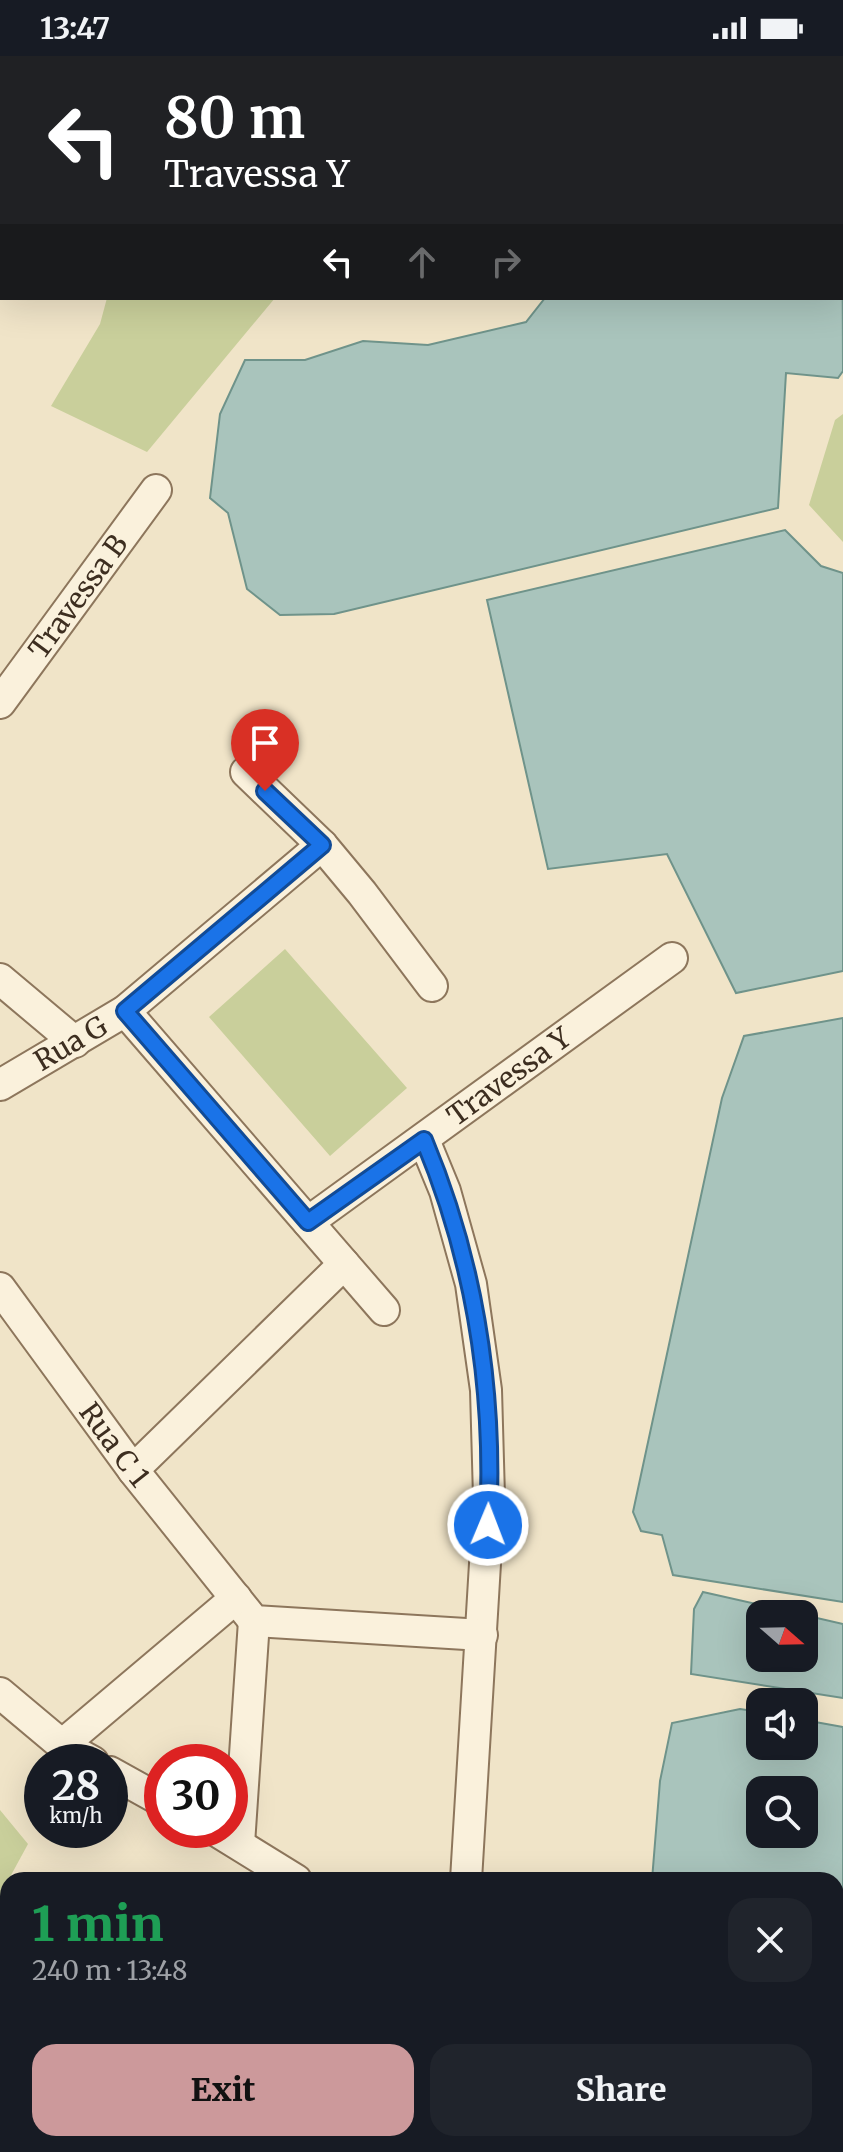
<!DOCTYPE html>
<html lang="en">
<head>
<meta charset="utf-8">
<style>
  body { margin:0; font-family:Merriweather,serif; background:#20242c; color:#f1f3f6; height:100vh; display:flex; flex-direction:column; font-size:30px; white-space:nowrap }
  * { box-sizing:border-box; margin:0 }
  p { font-size:26px; color:#9ea1a6 }
  .icon { flex:none; width:44px; height:44px; fill:none; stroke:currentColor; stroke-width:2; stroke-linecap:round; stroke-linejoin:round }
  .map { position:relative; flex:1; overflow:hidden }
  .sheet { position:absolute; left:0px; top:1816px; width:844px; height:280px; display:flex; flex-direction:column; background:#171b24; border-radius:24px 24px 0 0; box-shadow:0 8px 32px #0002 }
  .sheet>* { flex:none }
  .top-card { position:absolute; left:0px; top:0px; width:844px; height:244px; box-shadow:0 8px 32px #0002; background:#202124; color:#fff; overflow:hidden }
  .needle { width:52px; rotate:110deg }
  .tools { position:absolute; left:746px; top:1544px; display:grid; gap:16px }
  .tools a { display:grid; place-items:center; width:72px; height:72px; border-radius:16px; background:#171b24; box-shadow:0 8px 32px #0002; font-size:40px }
  .speed { position:absolute; left:24px; top:1688px; display:flex; gap:16px; font-size:40px; font-weight:700; text-align:center }
  .speed>* { display:grid; place-content:center; width:104px; height:104px; border-radius:50%; background:#171b24; box-shadow:0 8px 32px #0002; line-height:1 }
  .speed small { font-size:20px; font-weight:400 }
  .speed .limit { border:12px solid #d22; background:#fff; color:#111 }
  .pin { position:absolute; display:grid; place-items:center; width:68px; height:68px; color:#fff; margin:-82px -34px; border-radius:50% 50% 50% 0; rotate:-45deg; box-shadow:0 0 8px #0007 }
  .pin .icon { rotate:45deg }
  .me { position:absolute; width:88px; margin:-44px; rotate:1deg; stroke-linejoin:round; filter:drop-shadow(0 0 6px #0008) }
  .turn { display:flex; align-items:center; gap:28px; height:168px; padding:0 32px; font-size:36px }
  .turn .icon { width:104px; height:104px; stroke-width:2.5 }
  .turn b { display:block; font-size:56px; line-height:68px }
  .lanes { display:flex; align-items:center; height:76px; padding:0 32px; background:#0003; justify-content:center; gap:40px; direction:ltr }
  .lanes .off { opacity:.35 }
  .round { display:grid; place-items:center; flex:none; width:84px; height:84px; border-radius:24px; background:#20242c }
  .headline { display:flex; align-items:center; justify-content:space-between; height:136px; padding:0 32px }
  h1 { font-size:48px; font-weight:800; line-height:60px; color:#1e9e55 }
  .cta { display:flex; gap:16px; margin-top:auto; padding:16px 32px }
  .cta a { flex:1; height:92px; border-radius:24px; background:#cc999b; color:#111; font-size:32px; font-weight:800; line-height:92px; text-align:center }
  .cta a+a { background:#20242c; color:#f1f3f6 }
  .status { display:flex; justify-content:space-between; align-items:center; height:56px; padding:0 40px; background:#171b24; direction:ltr }
  .status svg { height:22px; fill:currentColor }
  .map>svg:first-child { display:block }
</style>
</head>
<body>
<div class="status"><b>13:47</b><svg viewBox="0 0 49 12"><path d="M0 12V9h3v3zM5 12V6h3v6zM10 12V3h3v9zM15 12V0h3v12zM26 1h20v11H26zM47 4h2v5h-2z"/></svg></div>
<div class="map">
<svg width="843" height="2096" viewBox="0 0 843 2096">
  <rect width="100%" height="100%" fill="#f0e4c8"/>
  <!-- green -->
  <path fill="#c9cf9b" d="M107,242H275L147,396L51,350L100,268Z
    M843,358V486L809,449L835,364Z
    M285,893L407,1032L330,1100L209,961Z
    M0,1754L28,1788L4,1832L8,1836V1885L0,1898Z
    M0,1980L8,1984V2088H86L79,2096H0Z"/>
  <!-- water -->
  <path fill="#a9c4bc" stroke="#6f938a" stroke-width="2" fill-rule="evenodd" d="M842,67L843,315L838,322L786,317L778,452L334,558L280,559L247,533L228,457L210,442L220,358L245,304H305L363,285L428,289L526,266L545,242H842Z
    M785,474L821,510L843,517V915L736,937L667,798L548,813L487,544Z
    M843,962V1546L673,1519L662,1479L641,1475L633,1456L722,1042L744,980Z
    M703,1536L800,1558H760V1602H804V1559L843,1568V1642L691,1618L694,1553Z
    M740,1653L760,1656V1690H804V1664L843,1671V1931L836,1930V1824H652L660,1725L672,1667ZM804,1734V1778H760V1734Z
    M836,1945L843,1946V2096H722L723,2088H836Z"/>
  <g fill="none" stroke-linecap="round" stroke-linejoin="round">
    <defs>
      <g id="street">
        <path d="M610,0L622,2"/>
        <path d="M332,2V0"/>
        <path d="M842,50L843,51"/>
        <path id="s1" d="M0,647L156,434"/>
        <path d="M246,716L322,789L362,837L432,930"/>
        <path d="M0,923L75,986"/>
        <path d="M125,955L384,1254"/>
        <path id="s2" d="M0,1029L125,955L322,789"/>
        <path d="M424,1084L445,1135L471,1228L486,1334L489,1441L466,1824"/>
        <path id="s3" d="M308,1166L672,902"/>
        <path id="s4" d="M0,1232L133,1414L254,1565L482,1579"/>
        <path d="M133,1414L344,1208"/>
        <path d="M0,1637L62,1689L93,1706"/>
        <path d="M62,1689L236,1542"/>
        <path d="M110,1716L162,1745"/>
        <path d="M215,1774L296,1824"/>
        <path d="M239,1788L254,1565"/>
        <path d="M423,2096L427,2088"/>
      </g>
      <path id="primary" d="M103,2L104,0
        M0,172L2,169"/>
    </defs>
    <!-- street casing -->
    <use href="#street" stroke="#8d765c" stroke-width="34"/>
    <!-- primary casing -->
    <use href="#primary" stroke="#5b4430" stroke-width="48"/>
    <!-- street -->
    <use href="#street" stroke="#faf1dc" stroke-width="30"/>
    <!-- primary -->
    <use href="#primary" stroke="#f3d9a0" stroke-width="44"/>
  </g>
  <g fill="none" stroke-linecap="round" stroke-linejoin="round">
    <defs>
      <path id="route" d="M265,735L322,789L125,955L308,1166L424,1084C475,1206 495,1337 488,1469"/>
    </defs>
    <!-- route casing -->
    <use href="#route" stroke="#114b97" stroke-width="20"/>
    <!-- route -->
    <use href="#route" stroke="#1a73e8" stroke-width="14"/>
  </g>
  <g text-anchor="middle" dominant-baseline="central" stroke-width="6" stroke-linejoin="round" paint-order="stroke">
    <!-- street labels -->
    <g font-size="28" fill="#3d2e20" stroke="#f7eed8">
      <text stroke="none"><textPath href="#s1" startOffset="132">Travessa B</textPath></text>
      <text stroke="none"><textPath href="#s2" startOffset="82">Rua G</textPath></text>
      <text stroke="none"><textPath href="#s3" startOffset="248">Travessa Y</textPath></text>
      <text stroke="none"><textPath href="#s4" startOffset="194">Rua C 1</textPath></text>
    </g>
  </g>
</svg>
<div class="tools">
<a><svg class="needle" viewBox="-14 -14 28 28"><path d="M0-13l5 13h-10z" fill="#e53935"/><path d="M0 13l5-13h-10z" fill="#9ea1a6"/></svg></a>
<a><svg class="icon" aria-label="sound" viewBox="0 0 24 24"><path d="M4 9h4l5-4v14l-5-4H4zM17 9q2 3 0 6"/></svg></a>
<a><svg class="icon" aria-label="search" viewBox="0 0 24 24"><circle cx="10" cy="10" r="6"/><path d="M15 15l6 6"/></svg></a>
</div>
<div class="speed"><div>28<small>km/h</small></div><div class="limit">30</div></div>
<div class="pin" style="left:265px;top:735px;background:#d93025"><svg class="icon" aria-label="arrive" viewBox="0 0 24 24"><path d="M6 21V4h12l-3 4 3 4H6"/></svg></div>
<svg class="me" style="left:488px;top:1469px" viewBox="-20 -20 40 40"><circle r="17" fill="#1a73e8" stroke="#fff" stroke-width="3"/><path d="M0-11L8 9 0 5-8 9z" fill="#fff"/></svg>
<div class="top-card">
<div class="turn"><svg class="icon" aria-label="left" viewBox="0 0 24 24"><path d="M17 20v-9H6M10 6l-5 5 5 5"/></svg><div><b>80 m</b>Travessa Y</div></div>
<div class="lanes"><svg class="icon" aria-label="left" viewBox="0 0 24 24"><path d="M17 20v-9H6M10 6l-5 5 5 5"/></svg><svg class="icon off" aria-label="ahead" viewBox="0 0 24 24"><path d="M12 20V5M6 11l6-6 6 6"/></svg><svg class="icon off" aria-label="right" viewBox="0 0 24 24"><path d="M7 20v-9h11M14 6l5 5-5 5"/></svg></div>
</div>
<section class="sheet">
<div class="headline"><div><h1>1 min</h1><p>240 m · 13:48</p></div><a class="round"><svg class="icon" aria-label="close" viewBox="0 0 24 24"><path d="M6 6l12 12M18 6L6 18"/></svg></a></div>
<div class="cta"><a>Exit</a><a>Share</a></div>
</section>
</div>
</body>
</html>
